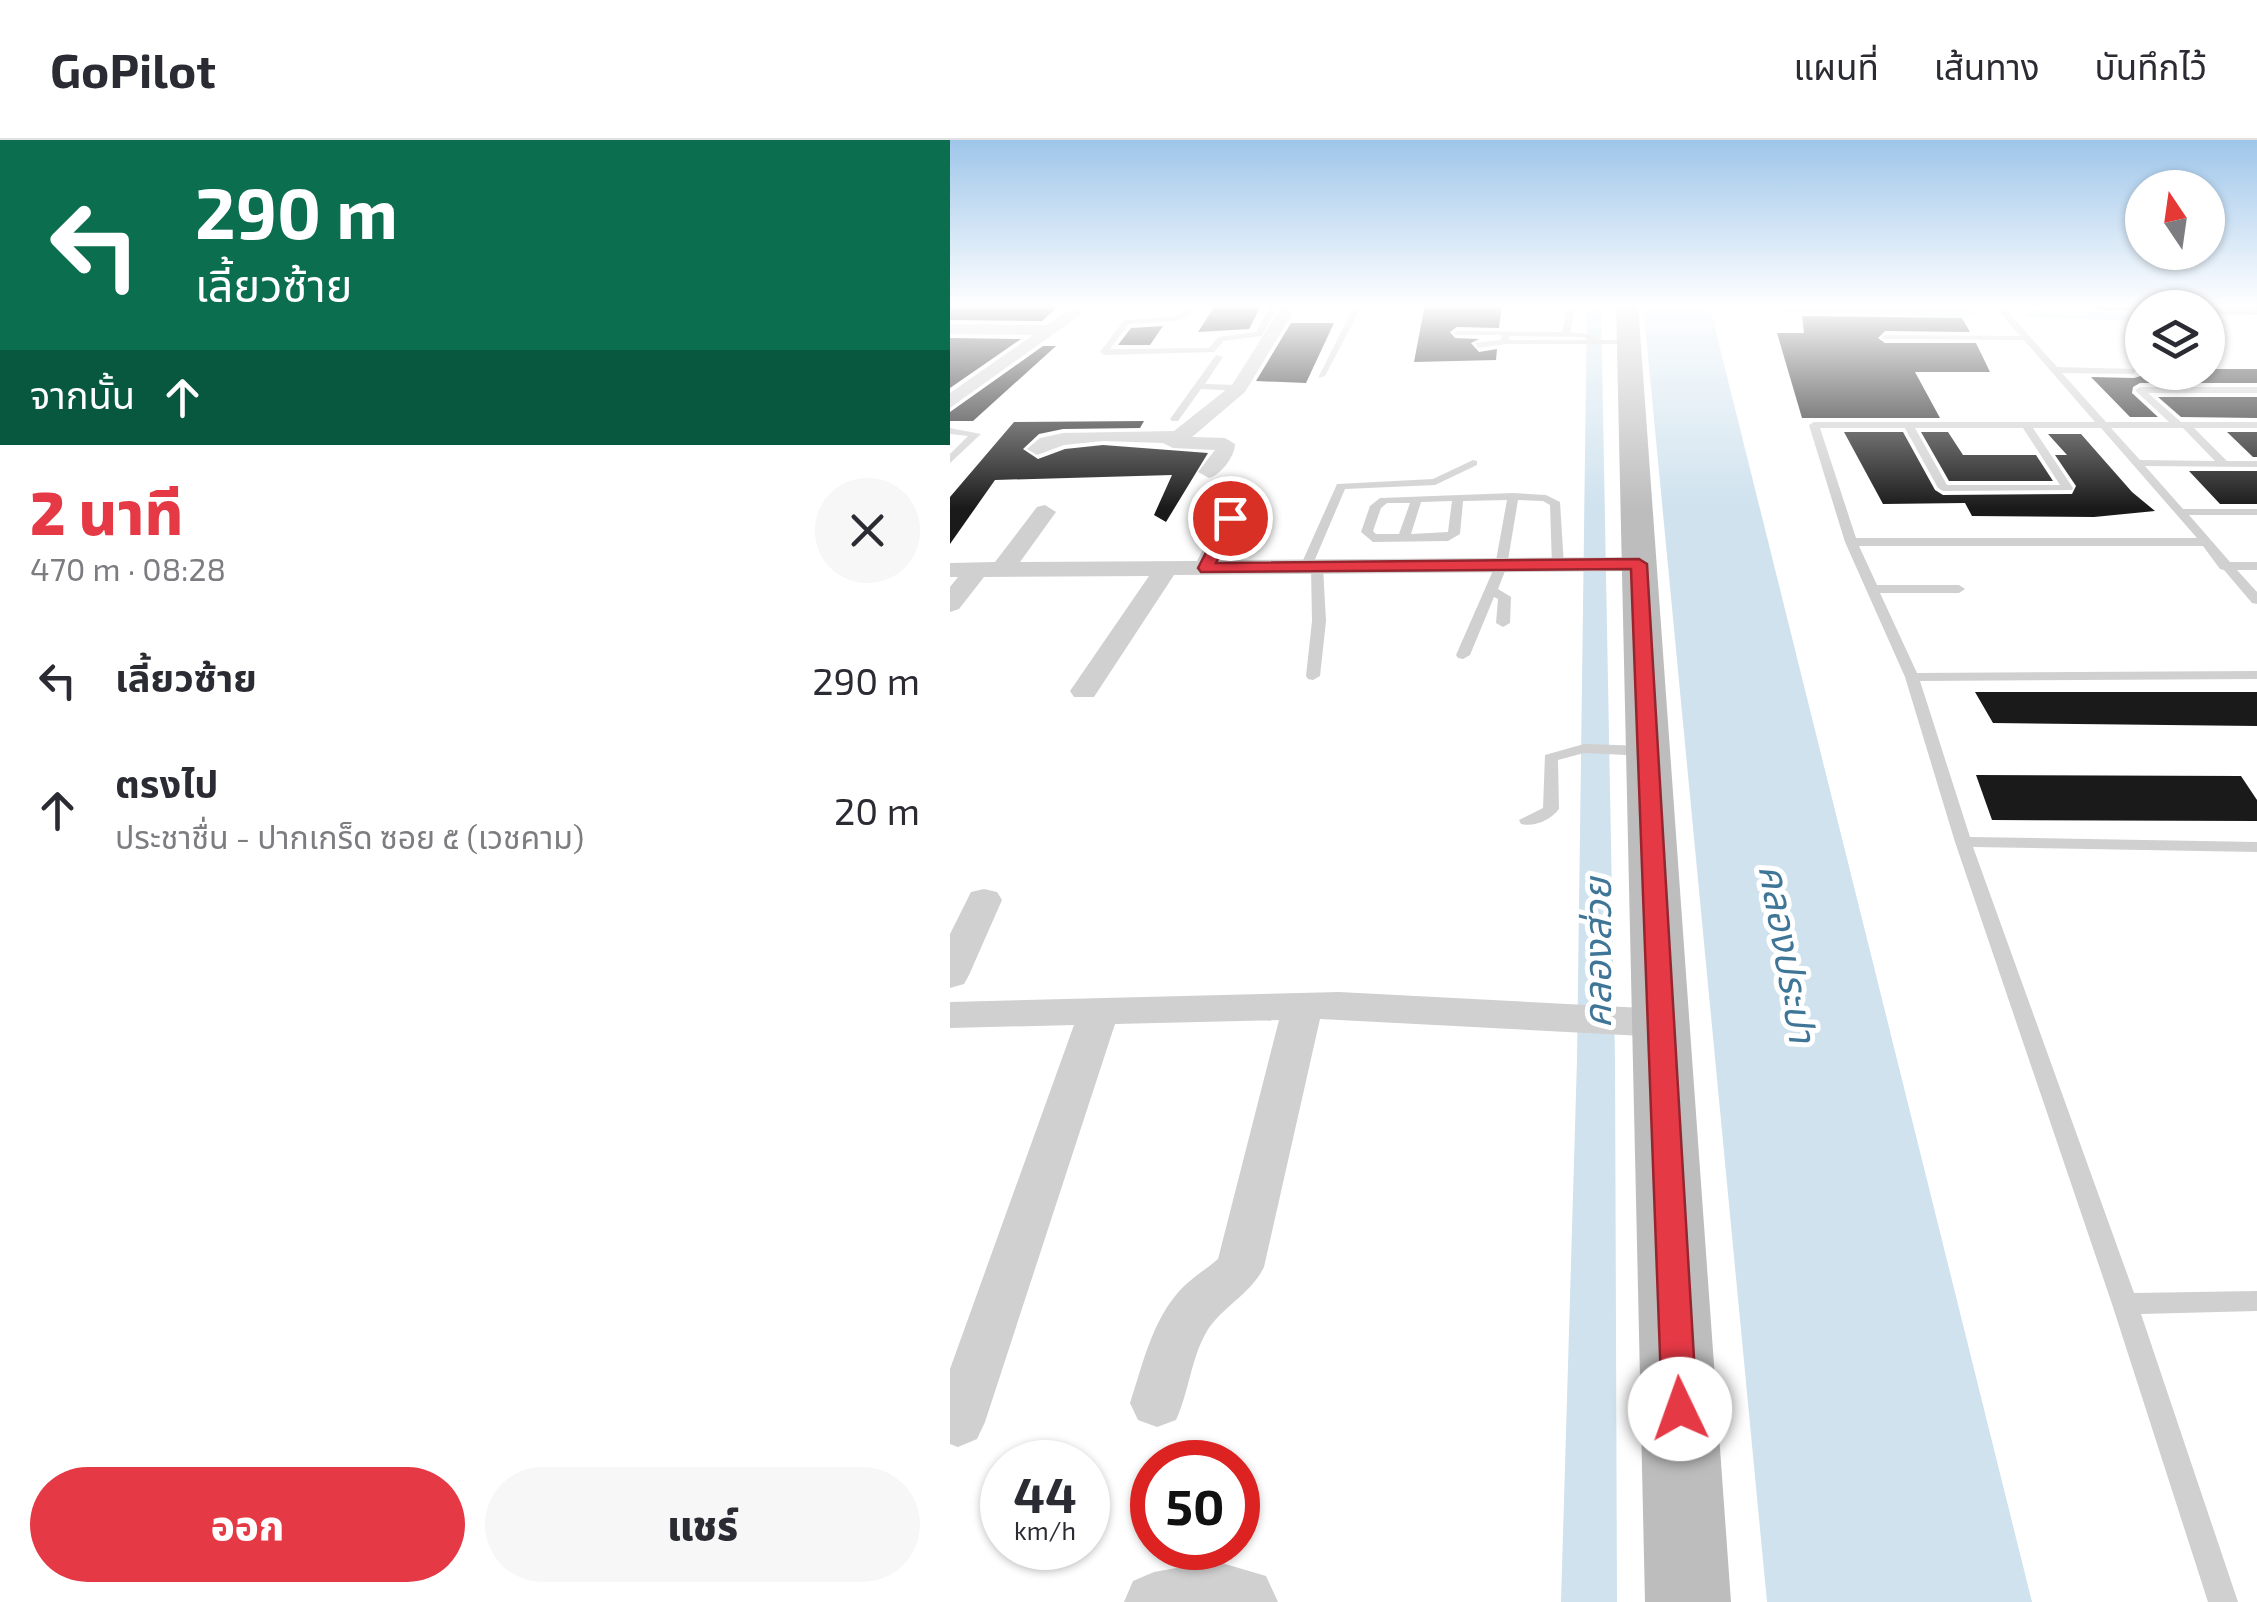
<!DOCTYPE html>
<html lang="th">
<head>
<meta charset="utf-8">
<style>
  body { margin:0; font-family:"Exo 2","Noto Sans Thai",sans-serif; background:#f7f7f7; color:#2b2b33; height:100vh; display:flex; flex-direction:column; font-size:38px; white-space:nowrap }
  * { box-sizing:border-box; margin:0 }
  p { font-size:32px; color:#7c7c81 }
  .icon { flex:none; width:55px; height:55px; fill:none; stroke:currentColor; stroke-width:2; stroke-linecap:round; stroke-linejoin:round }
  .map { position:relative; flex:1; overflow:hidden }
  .sheet { display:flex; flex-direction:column; background:#fff; width:950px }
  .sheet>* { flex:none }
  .top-card { background:#0b6e4f; color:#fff; overflow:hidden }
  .needle { width:65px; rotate:347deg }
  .tools { position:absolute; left:1175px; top:30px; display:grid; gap:20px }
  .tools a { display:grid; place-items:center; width:100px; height:100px; border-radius:50%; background:#fff; box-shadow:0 2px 8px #0004; font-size:50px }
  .speed { position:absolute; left:30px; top:1300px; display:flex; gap:20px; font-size:50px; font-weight:700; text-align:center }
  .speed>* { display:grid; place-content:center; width:130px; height:130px; border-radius:50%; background:#fff; box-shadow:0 2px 8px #0004; line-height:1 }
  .speed small { font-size:25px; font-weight:400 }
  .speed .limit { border:15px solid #d22; background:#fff; color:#111 }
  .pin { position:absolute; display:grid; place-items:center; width:85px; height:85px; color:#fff; margin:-42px; border:5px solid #fff; border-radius:50%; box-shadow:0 2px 10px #0007 }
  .me { position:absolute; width:110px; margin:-55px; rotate:357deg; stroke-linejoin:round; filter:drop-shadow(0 0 8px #0008) }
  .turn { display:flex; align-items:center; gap:35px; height:210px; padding:0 30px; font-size:45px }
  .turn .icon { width:130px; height:130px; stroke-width:2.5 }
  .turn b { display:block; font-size:70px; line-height:85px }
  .then { display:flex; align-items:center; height:95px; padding:0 30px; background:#0003; gap:20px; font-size:38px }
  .round { display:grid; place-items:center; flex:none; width:105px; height:105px; border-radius:52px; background:#f7f7f7 }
  .summary { display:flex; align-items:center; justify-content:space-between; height:170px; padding:0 30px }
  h1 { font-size:60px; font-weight:800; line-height:75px; color:#e63946 }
  .action { display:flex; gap:20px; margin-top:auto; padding:20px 30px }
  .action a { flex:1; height:115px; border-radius:60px; background:#e63946; color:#fff; font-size:40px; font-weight:800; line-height:115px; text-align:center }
  .action a+a { background:#f7f7f7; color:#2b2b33 }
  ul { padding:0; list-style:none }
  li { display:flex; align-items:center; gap:30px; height:130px; padding:0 30px }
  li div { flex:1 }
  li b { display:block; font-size:38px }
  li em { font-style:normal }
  header { display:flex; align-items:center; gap:60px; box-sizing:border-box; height:140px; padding:0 50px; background:#fff; border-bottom:2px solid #e1e1e2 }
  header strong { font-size:48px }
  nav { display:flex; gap:55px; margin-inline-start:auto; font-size:35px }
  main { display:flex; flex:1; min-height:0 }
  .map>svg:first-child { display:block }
</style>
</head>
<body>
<header>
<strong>GoPilot</strong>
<nav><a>แผนที่</a><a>เส้นทาง</a><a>บันทึกไว้</a></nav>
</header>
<main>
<section class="sheet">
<div class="top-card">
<div class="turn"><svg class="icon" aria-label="left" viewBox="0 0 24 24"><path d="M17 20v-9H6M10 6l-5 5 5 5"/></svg><div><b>290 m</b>เลี้ยวซ้าย</div></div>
<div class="then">จากนั้น<svg class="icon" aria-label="ahead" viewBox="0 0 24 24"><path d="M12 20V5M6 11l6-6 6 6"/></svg></div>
</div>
<div class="summary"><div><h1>2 นาที</h1><p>470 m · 08:28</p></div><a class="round"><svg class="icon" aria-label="close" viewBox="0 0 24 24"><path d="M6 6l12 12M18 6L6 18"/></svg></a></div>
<ul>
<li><svg class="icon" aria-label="left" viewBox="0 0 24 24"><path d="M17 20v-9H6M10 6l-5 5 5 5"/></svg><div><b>เลี้ยวซ้าย</b></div><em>290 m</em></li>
<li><svg class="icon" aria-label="ahead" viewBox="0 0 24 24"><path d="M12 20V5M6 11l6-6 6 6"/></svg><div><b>ตรงไป</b><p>ประชาชื่น - ปากเกร็ด ซอย ๕ (เวชคาม)</p></div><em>20 m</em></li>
</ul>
<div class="action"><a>ออก</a><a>แชร์</a></div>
</section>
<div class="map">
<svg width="1307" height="1462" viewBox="0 0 1307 1462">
  <rect width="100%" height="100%" fill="#fff"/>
  <!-- water -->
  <path fill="#cfe2ee" d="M693,164H759L1082,1462H817Z"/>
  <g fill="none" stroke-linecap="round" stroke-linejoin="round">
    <!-- canal -->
    <path fill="#cfe2ee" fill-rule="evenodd" d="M637,164H651L665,920L667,1462H611L627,920Z
      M822,164L1018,169L1025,173L1018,177L815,171V165Z
      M1082,170L1192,173V181L1077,177L1075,174Z"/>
  </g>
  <!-- building -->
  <path fill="#1a1a1a" d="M0,164H111L92,181L0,180Z
    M266,164H312L299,189L248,192Z
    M475,164H552L549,188L507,187L500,192L505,198L529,199L521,203L529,212L547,209L546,220L464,222Z
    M852,176L1012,178L1020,192L935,191L928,198L935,203H1026L1040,232H965L990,278H852L827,193H854Z
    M341,183H384L356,243L306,241Z
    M213,186L200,205H168L181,188Z
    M0,198L71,199L0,248Z
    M93,206H106L23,281H0V272Z
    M1258,229H1307V243H1190L1183,247L1182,253L1208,277H1180L1141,237L1184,238L1204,232H1258Z
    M1208,257H1307V278L1231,277Z
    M194,281L190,288L113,289L89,294L73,309L88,319L115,309L153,305L258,313L216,382L204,375L222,335L45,340L0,404V357L64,282Z
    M894,292H953L985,350L993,355L1122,354L1126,346L1105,315H1117L1098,294H1131L1182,352L1205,371L1144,377L1022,376L1015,363L933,364Z
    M971,292H998L1013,315H1086L1103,341H999Z
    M1277,292H1307V317H1303Z
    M1239,331H1307V364H1270Z
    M1025,552H1307V586L1043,583Z
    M1026,635L1291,636L1307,660V681L1042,680Z"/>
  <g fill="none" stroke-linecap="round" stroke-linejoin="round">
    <!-- service -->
    <path fill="#d0d0d0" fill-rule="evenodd" d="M237,164H245L243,173L225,181L179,184L160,209L259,208L268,197L306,192L321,164H329L312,196L274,201L264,212L154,215L150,212L174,180L224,177L235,172Z
      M405,164H413L375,236L368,238Z
      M619,164H627L620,192L644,195L645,200H678L682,202L678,204H556L528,208L525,203L550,200L552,195H507L503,193L507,191L612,192ZM560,196L634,197L637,200H559Z
      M1043,164H1051L1107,227L1187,229L1184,234L1112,233L1156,282H1219L1187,252L1185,250L1190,247H1307V253H1198L1231,282H1307V288H1244L1277,321H1307V327L1195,326L1233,369H1307V375H1239L1280,422H1307V430H1287L1307,452V464L1302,463L1274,430L1270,429L1253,406H909L927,445H1009L1015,449L1009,453H930L967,533L1307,531V539L970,541L1020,697L1307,702V712L1023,707L1184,1153L1307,1151V1171L1191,1174L1288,1462H1258L1162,1164L1005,702L955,537L895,402L859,285L864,282H1145L1074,200L935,199L931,197L935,195L1070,196ZM870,288H955L988,348L993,351L1122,350L1123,348L1083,288H1151L1247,398H906ZM965,288H1073L1110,345H997ZM1161,288H1233L1265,321L1190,320Z
      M266,215L273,217L255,244L289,245L294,248L289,251L251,249L228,281H222L220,279Z
      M0,288L31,294L0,323V314L18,296L0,294Z
      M523,320L527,321V325L485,345L395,349L363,424L373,427L376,481L370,536L363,540L358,539L356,536L362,481L361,429L356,431L350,427L387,344L483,339Z
      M563,353L596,355L610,362L614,426L608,430L602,426L600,365L593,361L568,360L557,426L548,449L561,457L560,483L553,487L546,483L548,459L544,457L520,515L513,519L508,518L506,515L545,426L557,360L513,361L510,394L498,401L423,402L411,392L420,366L430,358ZM502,361L498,392L461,394L471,362ZM437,363H460L449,394H426L423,391L431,368Z
      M634,604L697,606L705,611L697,616L634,613L608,620L609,669C601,680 585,687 571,684L569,680L593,668L595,615Z"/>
    <!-- minor -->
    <path fill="#d0d0d0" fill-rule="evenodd" d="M127,164H145L0,268V253L83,195L0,194V184L97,185Z
      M333,164H348L295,252L242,297L275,298L285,304C285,316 271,335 259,338L248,332L265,310L223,308L213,303L153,301L114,305L87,315L77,309L90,298L113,293L224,291L282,245Z
      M95,365L106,372L70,422L247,421L269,378L280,371L291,378L272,420L689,417L701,424L689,431L224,435L144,557H124L120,551L199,436L34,437L9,469L0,472V447L8,437H0V423L45,422L87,367Z
      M34,749L47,752L52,760L19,835L14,844L0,848V794L21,752Z
      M389,852L712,869L726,873L732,883L726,893L712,897L370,879L314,1127C301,1154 273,1166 257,1191C241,1218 239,1252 226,1280L207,1287L188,1280L180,1263C192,1227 201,1185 226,1155C238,1140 254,1131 268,1119L329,880L165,884L35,1282L27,1299L8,1307L0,1304V1229L124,885L0,888V862Z
      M265,1421L316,1436L328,1462H174L183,1441L204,1432Z"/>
    <!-- secondary -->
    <path fill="#bdbdbd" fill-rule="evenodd" d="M666,164H688L781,1462H695Z"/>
    <!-- primary -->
    <path fill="#ababab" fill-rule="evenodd" d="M1139,164H1307V175L1258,174V168L1151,171Z"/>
  </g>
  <!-- sky -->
  <linearGradient id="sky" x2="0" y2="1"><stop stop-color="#9ec6ea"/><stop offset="0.45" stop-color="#fff"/><stop offset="1" stop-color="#fff" stop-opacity="0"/></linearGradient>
  <rect width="1307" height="368" fill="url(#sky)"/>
  <!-- route -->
  <path fill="#e63946" stroke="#96252e" stroke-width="2.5" d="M275,375L288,378L266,423L689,419L697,424L747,1269L742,1280L730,1285L717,1280L712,1269L681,429L251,432L248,428Z"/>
  <g text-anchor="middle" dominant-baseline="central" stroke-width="10" stroke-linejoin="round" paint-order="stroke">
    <!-- water labels -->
    <g font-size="38" font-style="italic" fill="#3f7597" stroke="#fff">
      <text transform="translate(646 813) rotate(-90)">คลองส่วย</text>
      <text transform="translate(839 813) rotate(80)">คลองประปา</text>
    </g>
  </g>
</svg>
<div class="tools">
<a><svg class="needle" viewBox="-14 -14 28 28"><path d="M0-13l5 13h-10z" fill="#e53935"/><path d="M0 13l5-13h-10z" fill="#7c7c81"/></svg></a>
<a><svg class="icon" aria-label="layers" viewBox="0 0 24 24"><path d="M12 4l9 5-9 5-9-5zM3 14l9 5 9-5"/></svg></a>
</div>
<div class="speed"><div>44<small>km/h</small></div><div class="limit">50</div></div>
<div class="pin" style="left:280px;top:378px;background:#d93025"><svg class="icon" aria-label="arrive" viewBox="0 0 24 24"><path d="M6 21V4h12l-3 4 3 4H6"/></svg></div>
<svg class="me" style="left:730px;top:1269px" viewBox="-20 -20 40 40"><circle r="19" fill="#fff"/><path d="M0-13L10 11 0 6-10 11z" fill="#e63946"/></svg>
</div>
</main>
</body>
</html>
